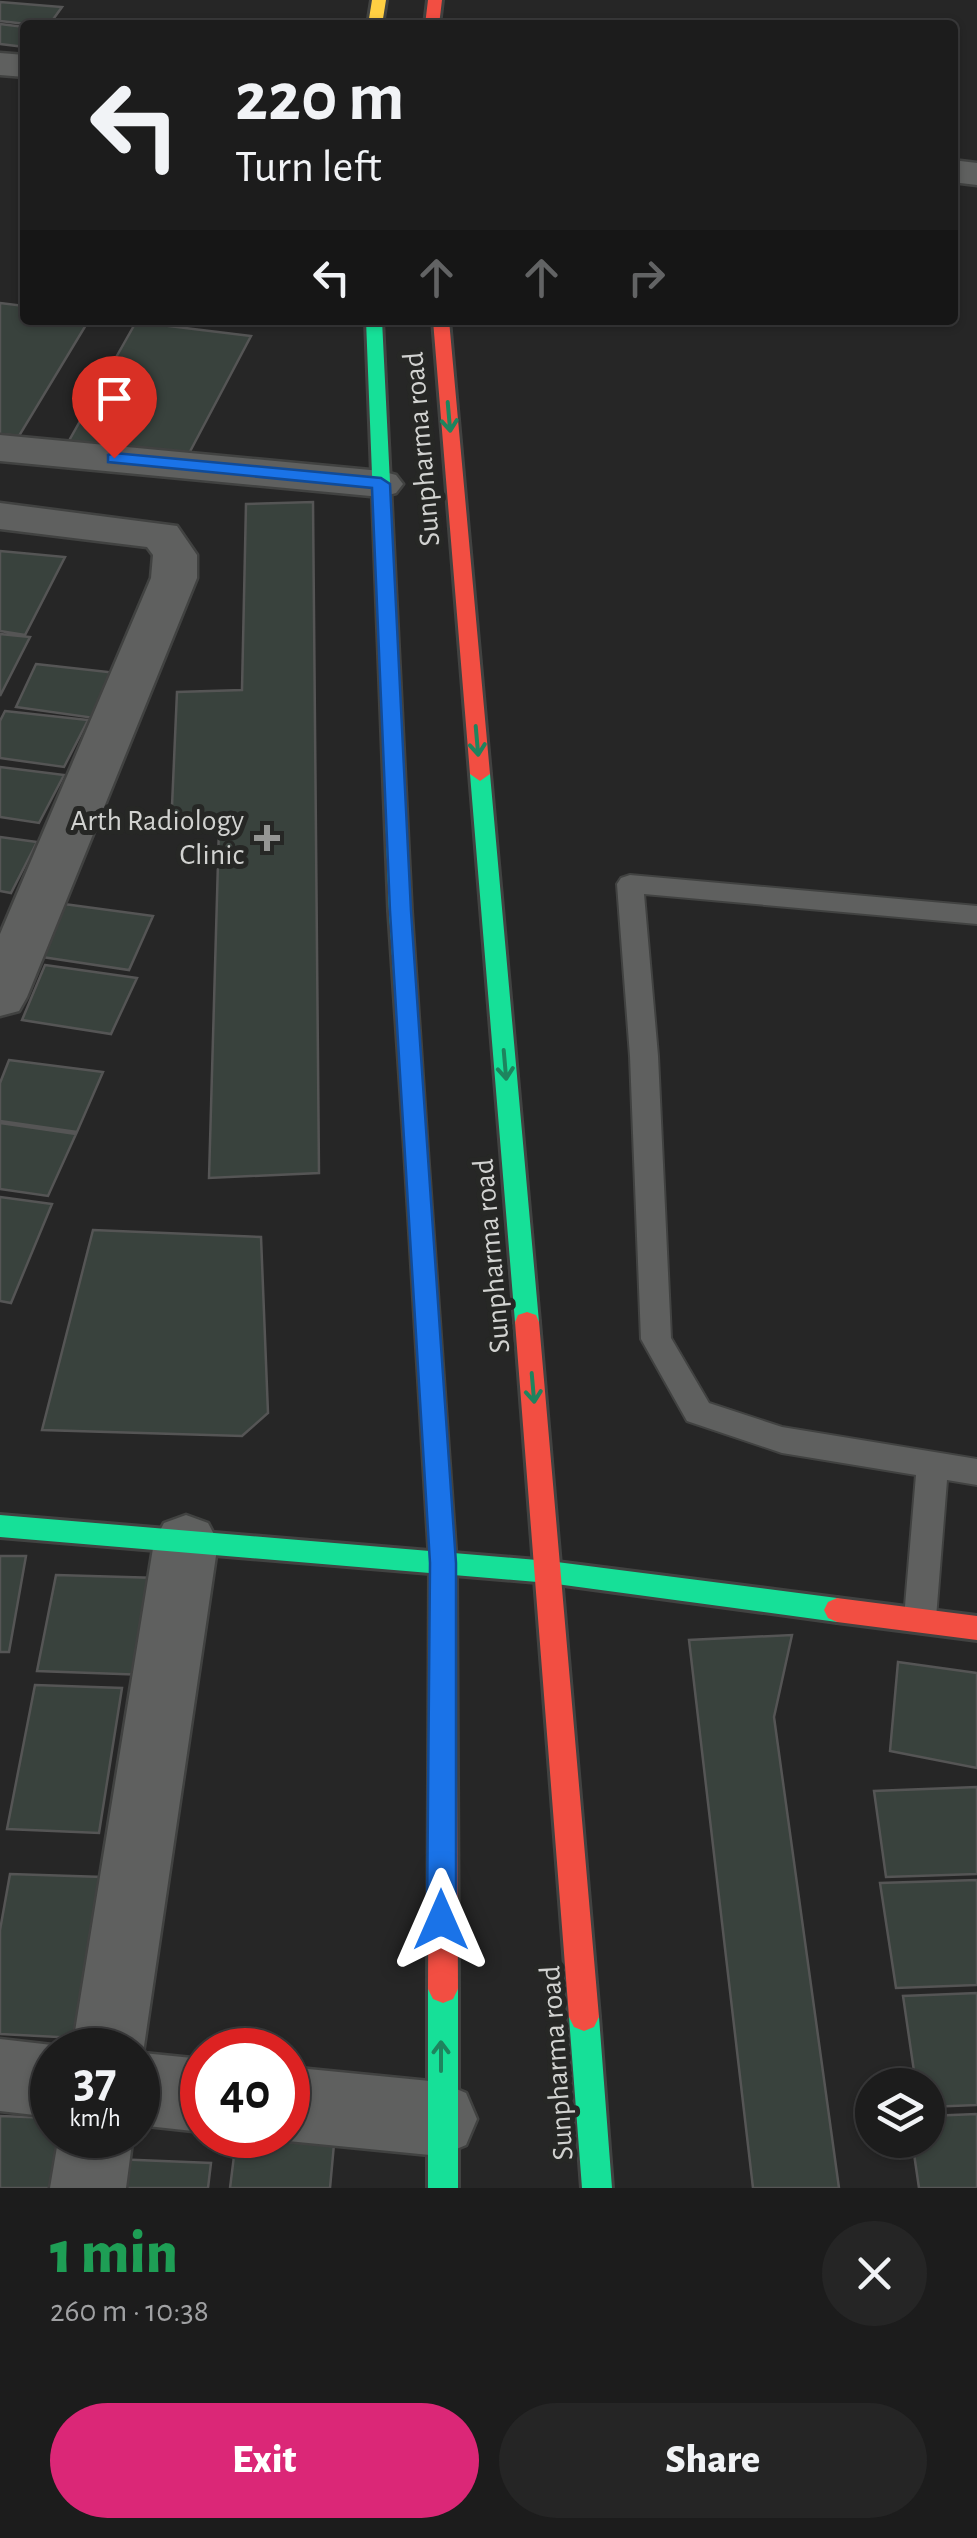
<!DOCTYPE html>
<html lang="en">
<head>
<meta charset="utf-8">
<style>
  body { margin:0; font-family:"Alegreya Sans",sans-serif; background:#252525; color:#f1f3f6; height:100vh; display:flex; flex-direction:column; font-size:38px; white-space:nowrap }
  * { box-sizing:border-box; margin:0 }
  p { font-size:32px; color:#a0a1a3 }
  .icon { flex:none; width:55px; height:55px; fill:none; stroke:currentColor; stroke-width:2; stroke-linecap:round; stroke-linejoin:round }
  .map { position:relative; height:2188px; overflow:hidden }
  .sheet { display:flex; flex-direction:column; background:#1c1c1c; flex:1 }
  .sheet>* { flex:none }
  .banner { position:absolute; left:20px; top:20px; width:938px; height:305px; border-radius:10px; box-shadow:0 2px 8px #0004,0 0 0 2px #3a3a3b; background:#1c1c1c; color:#f1f3f6; overflow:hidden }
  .tools { position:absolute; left:855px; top:2068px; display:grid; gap:20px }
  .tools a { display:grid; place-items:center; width:90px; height:90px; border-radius:50%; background:#1c1c1c; box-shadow:0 2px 8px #0004,0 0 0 2px #3a3a3b; font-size:50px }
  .speed { position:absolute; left:30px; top:2028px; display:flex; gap:20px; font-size:50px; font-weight:700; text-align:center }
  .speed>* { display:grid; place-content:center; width:130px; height:130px; border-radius:50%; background:#1c1c1c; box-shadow:0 2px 8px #0004,0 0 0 2px #3a3a3b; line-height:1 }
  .speed small { font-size:25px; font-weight:400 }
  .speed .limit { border:15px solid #d22; background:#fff; color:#111 }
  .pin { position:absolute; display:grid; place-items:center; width:85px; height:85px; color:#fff; margin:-102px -42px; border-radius:50% 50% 50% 0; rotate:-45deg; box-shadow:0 0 10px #0007 }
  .pin .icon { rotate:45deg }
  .me { position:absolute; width:110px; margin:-55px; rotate:0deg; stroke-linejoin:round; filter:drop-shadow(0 0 8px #0008) }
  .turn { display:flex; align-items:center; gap:35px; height:210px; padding:0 50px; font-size:45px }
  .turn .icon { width:130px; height:130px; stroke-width:2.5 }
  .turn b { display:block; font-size:70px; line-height:85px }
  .lanes { display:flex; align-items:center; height:95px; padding:0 50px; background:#0003; justify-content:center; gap:50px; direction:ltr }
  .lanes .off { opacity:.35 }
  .round { display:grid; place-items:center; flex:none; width:105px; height:105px; border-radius:52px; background:#252525 }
  .summary { display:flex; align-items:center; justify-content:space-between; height:170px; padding:0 50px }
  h1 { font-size:60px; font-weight:800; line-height:75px; color:#1e9e55 }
  .button { display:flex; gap:20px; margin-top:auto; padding:20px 50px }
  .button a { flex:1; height:115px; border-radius:60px; background:#db2777; color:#fff; font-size:40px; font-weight:800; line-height:115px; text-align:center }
  .button a+a { background:#252525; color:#f1f3f6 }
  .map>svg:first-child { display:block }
</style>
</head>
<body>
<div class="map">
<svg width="977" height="2188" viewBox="0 0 977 2188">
  <rect width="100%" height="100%" fill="#262626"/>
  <!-- building -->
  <path fill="#39423d" stroke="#555" stroke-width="2.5" d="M0,2L62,7L49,25H35L0,21Z
    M0,24L25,27V47L0,44Z
    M0,303L25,306V320H89L19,436L0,434Z
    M136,322L251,336L185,461L66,446Z
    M313,502L319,1173L209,1178L219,827L171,829L177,692L242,690L246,504Z
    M0,551L65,557L25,635L0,631Z
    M0,634L30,637L0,696Z
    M36,664L117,673L94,718L16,707Z
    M5,711L88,720L64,767L0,758V721Z
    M0,767L64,775L39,823L0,817Z
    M0,837L37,842L11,893L0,891Z
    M64,904L153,916L129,970L42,957Z
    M45,965L137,978L111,1034L22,1020Z
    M9,1060L103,1072L77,1132L0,1121V1083Z
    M0,1123L76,1134L48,1196L0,1189Z
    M0,1197L52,1204L11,1303L0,1301Z
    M93,1230L261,1237L268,1413L242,1436L42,1430Z
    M0,1556H26L9,1652H0Z
    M56,1575L159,1578L147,1675L37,1671Z
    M792,1635L774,1717L839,2188H753L689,1640Z
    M898,1662L977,1673V1768L890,1751Z
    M35,1685L122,1688L99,1833L7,1829Z
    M977,1787V1874L886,1877L874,1791Z
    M10,1874L103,1877L77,2038L0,2034V1930Z
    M977,1880V1985L896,1988L880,1883Z
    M977,1993V2105L928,2107V2085H916L903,1996Z
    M977,2114V2188H919L912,2140H928V2116Z
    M0,2116L52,2118V2135H72L64,2188H0Z
    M236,2140L334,2144L330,2188H230Z
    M113,2159L211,2163L208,2188H108Z"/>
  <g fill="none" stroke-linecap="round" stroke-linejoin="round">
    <defs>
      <path id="lane" d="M630,875L977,906V924L644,894L658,1056L671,1338L709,1403L782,1427L977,1459V1485L947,1480L936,1618L931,1628L920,1632L909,1628L904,1618L916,1475L782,1453L687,1421L641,1339L630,1056L617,884L621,878Z"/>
      <path id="street" d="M0,53L25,55V77L0,75Z
        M952,160L977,163V185L952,182Z
        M0,435L381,471L396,475L403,484L396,493L381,497L0,461Z
        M0,503L177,526L197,555V578L27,997L19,1011L0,1016V934L151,578L153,555L147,547L0,529Z
        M186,1515L208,1523L218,1542L143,2053L202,2059V2132L138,2125V2050H72L154,1542L164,1523Z
        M0,2039L52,2045L65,2050H52V2117L0,2111Z
        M288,2067L440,2082L466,2093L477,2119L466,2145L440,2156L288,2141L274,2135H288Z
        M59,2135H133L126,2188H50Z"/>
      <path id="fast" d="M366,320H382L411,911L427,1150L424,1156H408L405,1150L389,911Z
        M480,767L490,774L539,1322L536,1329L527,1332L518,1329L515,1322L470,774Z
        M0,1515L549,1561L837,1598L846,1602L850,1610L846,1618L837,1622L549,1583L0,1537Z
        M443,1975L453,1979L458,1989V2188H428V1989L433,1979Z
        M584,2003L594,2007L599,2017L612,2188H582L569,2017L574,2007Z"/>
      <path id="slow" d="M372,0H386L382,25H368Z"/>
      <path id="jam" d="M428,0H442L439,25H425Z
        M433,320H449L490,774L480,781L470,774Z
        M416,1141L424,1144L427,1150L456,1563L458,1989L453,1999L443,2003L433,1999L428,1989L430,1563L405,1150L408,1144Z
        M527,1312L536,1315L539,1322L599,2017L594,2027L584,2031L574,2027L569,2017L515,1322L518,1315Z
        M837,1598L977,1616V1640L837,1622L828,1618L824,1610L828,1602Z"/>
    </defs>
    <!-- lane casing -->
    <use href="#lane" stroke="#414241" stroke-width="4"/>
    <!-- street casing -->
    <use href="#street" stroke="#414241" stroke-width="5"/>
    <!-- fast casing -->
    <use href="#fast" stroke="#414241" stroke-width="6"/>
    <!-- slow casing -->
    <use href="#slow" stroke="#414241" stroke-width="6"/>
    <!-- jam casing -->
    <use href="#jam" stroke="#414241" stroke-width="6"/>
    <!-- lane -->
    <use href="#lane" fill="#5f605f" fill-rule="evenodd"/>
    <!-- street -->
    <use href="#street" fill="#5f605f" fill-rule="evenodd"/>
    <!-- fast -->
    <use href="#fast" fill="#16e098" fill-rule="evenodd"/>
    <!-- slow -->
    <use href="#slow" fill="#ffcf43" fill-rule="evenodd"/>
    <!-- jam -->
    <use href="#jam" fill="#f24e42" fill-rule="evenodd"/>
  </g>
  <!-- one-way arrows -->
  <defs><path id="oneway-shaft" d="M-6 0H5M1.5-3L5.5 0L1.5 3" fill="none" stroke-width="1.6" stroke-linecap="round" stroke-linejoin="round" transform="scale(2.5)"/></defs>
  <g stroke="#1e845e">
    <use href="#oneway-shaft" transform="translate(449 417) rotate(85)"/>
    <use href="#oneway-shaft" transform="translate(477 741) rotate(85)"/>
    <use href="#oneway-shaft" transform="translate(505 1065) rotate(85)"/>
    <use href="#oneway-shaft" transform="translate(533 1388) rotate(85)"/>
    <use href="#oneway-shaft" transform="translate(441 2056) rotate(-90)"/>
  </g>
  <!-- route -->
  <path fill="#1a73e8" stroke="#114b97" stroke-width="2.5" d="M114,453L381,478L390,484L411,911L456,1563V1920L452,1930L441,1934L431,1930L427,1920L430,1563L390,911L372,488L108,462V455Z"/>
  <!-- markers -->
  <path fill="#959694" stroke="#262725" stroke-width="4" d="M262 823h10v10h10v10h-10v10h-10v-10h-10v-10h10z"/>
  <g text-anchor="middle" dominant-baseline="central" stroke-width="10" stroke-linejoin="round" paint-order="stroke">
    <!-- street labels -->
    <g font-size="30" fill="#d1d2d0" stroke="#262725">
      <text transform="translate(422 449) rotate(-95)">Sunpharma road</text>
      <text transform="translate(492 1256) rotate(-95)">Sunpharma road</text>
      <text transform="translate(557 2063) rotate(-94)">Sunpharma road</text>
    </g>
    <!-- poi labels -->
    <g font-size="30" fill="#d1d2d0" stroke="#262725" text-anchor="end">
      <text x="244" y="821">Arth Radiology<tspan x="244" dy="34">Clinic</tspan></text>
    </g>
  </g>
</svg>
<div class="tools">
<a><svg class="icon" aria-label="layers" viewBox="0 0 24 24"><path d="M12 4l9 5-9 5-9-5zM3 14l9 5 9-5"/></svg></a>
</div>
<div class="speed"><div>37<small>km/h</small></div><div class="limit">40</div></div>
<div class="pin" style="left:114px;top:458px;background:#d93025"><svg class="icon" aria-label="arrive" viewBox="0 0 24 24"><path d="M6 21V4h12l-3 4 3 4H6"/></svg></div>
<svg class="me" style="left:441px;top:1920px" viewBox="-20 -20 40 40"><path d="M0-17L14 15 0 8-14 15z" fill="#1a73e8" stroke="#fff" stroke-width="4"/></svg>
<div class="banner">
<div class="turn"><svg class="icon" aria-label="left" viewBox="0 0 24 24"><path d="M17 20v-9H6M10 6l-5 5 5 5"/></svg><div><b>220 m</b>Turn left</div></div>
<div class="lanes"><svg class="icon" aria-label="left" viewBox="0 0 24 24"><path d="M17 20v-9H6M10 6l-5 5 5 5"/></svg><svg class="icon off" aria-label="ahead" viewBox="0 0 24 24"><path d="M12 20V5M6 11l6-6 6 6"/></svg><svg class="icon off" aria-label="ahead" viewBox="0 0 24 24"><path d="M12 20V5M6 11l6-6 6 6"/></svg><svg class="icon off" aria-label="right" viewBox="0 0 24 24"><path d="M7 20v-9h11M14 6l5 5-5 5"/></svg></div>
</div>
</div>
<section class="sheet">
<div class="summary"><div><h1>1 min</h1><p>260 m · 10:38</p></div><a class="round"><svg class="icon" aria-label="close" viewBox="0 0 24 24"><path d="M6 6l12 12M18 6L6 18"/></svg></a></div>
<div class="button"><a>Exit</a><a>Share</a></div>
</section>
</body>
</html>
